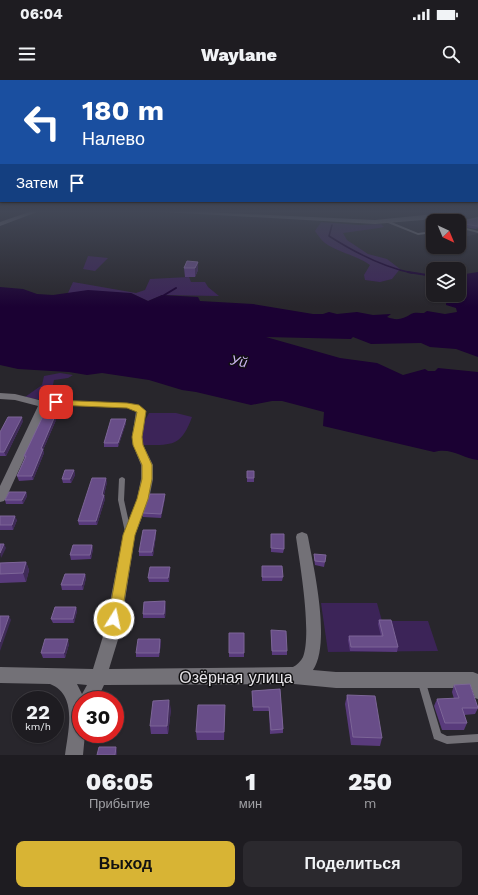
<!DOCTYPE html>
<html lang="ru">
<head>
<meta charset="utf-8">
<style>
  body { margin:0; font-family:"Work Sans",sans-serif; background:#2b292e; color:#f1f3f6; height:100vh; display:flex; flex-direction:column; font-size:15px; white-space:nowrap }
  * { box-sizing:border-box; margin:0 }
  p { font-size:13px; color:#a1a1a5 }
  .icon { flex:none; width:22px; height:22px; fill:none; stroke:currentColor; stroke-width:2; stroke-linecap:round; stroke-linejoin:round }
  .map { position:relative; height:675px; overflow:hidden }
  .panel { display:flex; flex-direction:column; background:#1e1c21; flex:1 }
  .panel>* { flex:none }
  .guide { position:absolute; left:0px; top:0px; width:478px; height:122px; box-shadow:0 1px 3px #0004,0 0 0 1px #3c3a3f; background:#1a4fa0; color:#fff; overflow:hidden }
  .needle { width:26px; rotate:136deg }
  .fabs { position:absolute; left:426px; top:134px; display:grid; gap:8px }
  .fabs a { display:grid; place-items:center; width:40px; height:40px; border-radius:8px; background:#1e1c21; box-shadow:0 1px 3px #0004,0 0 0 1px #3c3a3f; font-size:20px }
  .speed { position:absolute; left:12px; top:611px; display:flex; gap:8px; font-size:20px; font-weight:700; text-align:center }
  .speed>* { display:grid; place-content:center; width:52px; height:52px; border-radius:50%; background:#1e1c21; box-shadow:0 1px 3px #0004,0 0 0 1px #3c3a3f; line-height:1 }
  .speed small { font-size:10px; font-weight:400 }
  .speed .limit { border:6px solid #d22; background:#fff; color:#111 }
  .pin { position:absolute; display:grid; place-items:center; width:34px; height:34px; color:#fff; margin:-17px; border-radius:8px; box-shadow:0 2px 6px #0006 }
  .me { position:absolute; width:44px; margin:-22px; rotate:10deg; stroke-linejoin:round; filter:drop-shadow(0 0 3px #0008) }
  .turn { display:flex; align-items:center; gap:14px; height:84px; padding:0 16px; font-size:18px }
  .turn .icon { width:52px; height:52px; stroke-width:2.5 }
  .turn b { display:block; font-size:28px; line-height:34px }
  .then { display:flex; align-items:center; height:38px; padding:0 16px; background:#0003; gap:8px; font-size:15px }
  .eta { display:flex; justify-content:space-evenly; align-items:center; height:68px; text-align:center }
  .eta b { font-size:24px; font-weight:800; line-height:28px }
  .button { display:flex; gap:8px; margin-top:auto; padding:8px 16px }
  .button a { flex:1; height:46px; border-radius:8px; background:#d8b434; color:#111; font-size:16px; font-weight:800; line-height:46px; text-align:center }
  .button a+a { background:#2b292e; color:#f1f3f6 }
  .status { display:flex; justify-content:space-between; align-items:center; height:28px; padding:0 20px; background:#1e1c21; direction:ltr }
  .status svg { height:11px; fill:currentColor }
  header { display:flex; justify-content:space-between; align-items:center; height:52px; padding:0 16px; background:#1e1c21; font-size:18px; font-weight:800 }
  .map>svg:first-child { display:block }
</style>
</head>
<body>
<div class="status"><b>06:04</b><svg viewBox="0 0 49 12"><path d="M0 12V9h3v3zM5 12V6h3v6zM10 12V3h3v9zM15 12V0h3v12zM26 1h20v11H26zM47 4h2v5h-2z"/></svg></div>
<header><svg class="icon" aria-label="menu" viewBox="0 0 24 24"><path d="M4 6h16M4 12h16M4 18h16"/></svg>Waylane<svg class="icon" aria-label="search" viewBox="0 0 24 24"><circle cx="10" cy="10" r="6"/><path d="M15 15l6 6"/></svg></header>
<div class="map">
<svg width="478" height="675" viewBox="0 0 478 675">
  <rect width="100%" height="100%" fill="#28262c"/>
  <!-- built -->
  <path fill="#34303b" d="M469,132H478V154L464,157L459,155V141L431,139Z"/>
  <!-- green -->
  <path fill="#3c2458" d="M321,142L359,145L381,144L384,147L379,148L343,153L347,160L368,174L387,179L400,189L392,199L380,202L365,200L364,195L370,185C356,175 339,173 325,163C321,160 318,155 315,151Z
    M88,176L108,178L95,191L83,189Z
    M189,197L191,202H205L208,207L219,216L162,215L148,221L131,213H68L73,202L136,213L145,210L150,199Z
    M60,293L73,295L68,298L54,300L52,309L46,315V319H36L25,317L42,305L44,296Z
    M149,333H176L192,337C181,367 172,365 143,365L140,350Z
    M321,523H377L382,541H428L438,571L328,572Z"/>
  <!-- water -->
  <path fill="#1b0133" d="M478,192V277L456,269L430,267L421,263L371,264L353,257L351,259L266,257L340,278L377,283L403,295L425,289L428,291H435L438,288L478,292V380C462,378 451,367 434,372L323,346L324,332L282,321H272L251,325L196,312L182,310L149,300L102,293L87,295L69,292L18,289L0,285V207L23,209L37,214L53,215L88,210L131,213L148,221L162,215L198,217L200,221L253,224L313,234H323L329,232L337,234L357,232L373,235L391,234L387,237C397,241 403,239 411,234C414,232 420,233 424,233L427,231L445,234L457,232L456,228L446,225L447,215H459V195Z"/>
  <g fill="none" stroke-linecap="round" stroke-linejoin="round">
    <!-- stream-far1 -->
    <path stroke="#1b0133" stroke-width="1.5" d="M332,145L329,156C354,172 383,187 412,193"/>
    <!-- stream -->
    <path stroke="#1b0133" stroke-width="2" d="M408,192L433,196
      M161,217L176,208"/>
    <!-- service -->
    <path fill="#737177" fill-rule="evenodd" d="M478,137V139L459,143V141Z
      M389,141L418,153L433,151V153L418,155L388,143V142Z
      M459,146L478,151V153L459,148Z
      M56,321L127,324L138,326L143,331L141,332L134,328L127,326L56,323L44,325L42,324L44,323Z
      M122,397L124,398L125,399L124,420L131,452L130,454H126L125,452L118,420L119,399L120,398Z
      M473,598L476,599L478,604V619L475,618L469,602L470,599Z
      M422,599L425,600L426,603L441,653L447,656L478,654V662L447,664L434,659L418,603L419,600Z"/>
    <!-- minor -->
    <path fill="#737177" fill-rule="evenodd" d="M29,132H37L0,146V142Z
      M164,132H204L375,140L454,132L423,140L375,144Z
      M0,313L15,314L47,322L49,324L6,418L4,421L0,422V406L38,326L15,320L0,319Z
      M141,328L146,331L142,357L143,365L153,385V399L149,419L135,455L120,553L109,589L293,587C297,585 301,581 303,577C312,553 300,484 296,457L297,454L302,452L307,454L308,457C314,489 331,563 313,590L336,592H473L478,594V606L473,608H336L294,604L104,605L97,620H81V654H85L83,675H65C68,651 78,615 50,604L0,603V587L93,589L104,553L123,455L137,419L141,399V385L133,365L132,357L136,331ZM77,604L87,605L82,614Z"/>
  </g>
  <!-- wall -->
  <path fill="#593b7c" d="M478,138V148L476,149L459,146V142Z
    M198,182V190L195,197H185L184,188Z
    M126,339V343L118,367H104V363Z
    M56,340L43,370L44,373L33,400L19,401L17,396L25,379L24,376Z
    M23,341L6,376H0V352Z
    M74,390L75,395L71,403H63L62,399Z
    M247,391H254V402H247Z
    M107,402L104,415L105,419L97,445H79L78,441Z
    M26,412L27,416L23,424H6L5,420Z
    M165,418L161,438L143,437V433Z
    M0,436L17,440L13,450H0Z
    M271,454L284,469L283,473L271,472Z
    M156,455L153,476H139V472Z
    M92,465L93,469L91,479L71,480L70,475Z
    M314,474L325,482L324,487L315,485L314,478Z
    M26,482L29,490L26,502L0,503V483Z
    M262,486L283,497L282,501H262Z
    M170,491L169,502H149L148,498Z
    M85,494L86,498L83,510H62L61,505Z
    M166,526L165,538H143V534Z
    M76,527L77,531L74,543H53L51,539Z
    M379,540L398,567L397,572L350,571L348,560L349,556H381L378,544Z
    M271,550L287,571V575H272Z
    M229,553H244V577H229Z
    M160,559L161,563L159,577H136V573Z
    M69,564L65,578H43L41,573Z
    M454,605L478,628L475,634L464,635L467,643L464,650H442L434,626L437,619H454L452,612Z
    M280,609L283,649V653L270,654L269,631H253L252,611Z
    M347,615L382,658L380,666L351,665L345,624Z
    M171,629L168,654H151L150,646Z
    M225,633L224,660H197L196,652Z
    M21,638V653H19L18,649Z"/>
  <!-- shaded-wall -->
  <path fill="#3f2b57" d="M198,182V190L195,197V188Z
    M55,336L56,340L43,370L44,373L33,400L32,396L41,369Z
    M22,337L23,341L6,376L4,372Z
    M126,339V343L118,367V363Z
    M74,390L75,395L71,403L70,399Z
    M106,398L107,402L104,415L105,419L97,445L96,441Z
    M26,412L27,416L23,424L22,420Z
    M165,414V418L161,438V434Z
    M15,436L17,440L13,450L12,445Z
    M156,450V455L153,476L152,472Z
    M4,464L6,468L1,478L0,473Z
    M92,465L93,469L91,479L90,475Z
    M26,482L29,490L26,502L23,493Z
    M170,487V491L169,502L168,498Z
    M85,494L86,498L83,510L82,505Z
    M165,521L166,526L165,538L164,534Z
    M76,527L77,531L74,543L73,539Z
    M9,536L11,540L0,571V562Z
    M68,559L69,564L65,578L64,573Z
    M160,559L161,563L159,577V573Z
    M169,620L171,629L168,654L167,646Z
    M116,667L117,671V675H115Z"/>
  <!-- building -->
  <path fill="#684d88" stroke="#7c6597" d="M478,138V146H476L459,143V142Z
    M187,181L198,182L195,188H184Z
    M43,336H55L41,369H43L32,396H17L26,376H24Z
    M8,337H22L4,372H0V352Z
    M111,339H126L118,363H104Z
    M65,390H74L70,399H62Z
    M247,391H254V398H247Z
    M92,398H106L102,415H104L96,441H78Z
    M9,412H26L22,420H5Z
    M150,414H165L161,434L143,433Z
    M0,436H15L12,445H0Z
    M143,450H156L152,472H139Z
    M271,454H284V469L271,468Z
    M0,464H4L0,473Z
    M73,465H92L90,475H70Z
    M314,474L326,475L325,482L315,481Z
    M26,482L23,493L0,494V483Z
    M262,486H282L283,497H262Z
    M150,487H170L168,498H148Z
    M65,494H85L82,505H61Z
    M165,521L164,534H143L144,522Z
    M55,527H76L73,539H51Z
    M0,536H9L0,562Z
    M379,540H391L398,567H351L349,556H383Z
    M271,550L286,551L287,571H272Z
    M229,553H244V573H229Z
    M45,559H68L64,573H41Z
    M138,559H160L159,573H136Z
    M470,604L478,628H462L467,643H445L437,619L459,618L454,605Z
    M280,609L283,649L271,650L269,627H253L252,611Z
    M347,615L375,616L382,658L353,657Z
    M169,620L167,646H150L153,621Z
    M198,625H225L224,652H196Z
    M21,638V649H18Z
    M99,667H116L115,675H97Z"/>
  <!-- sky -->
  <linearGradient id="sky" x2="0" y2="1"><stop stop-color="#161518"/><stop offset="0.58" stop-color="#424756"/><stop offset="1" stop-color="#424756" stop-opacity="0"/></linearGradient>
  <rect width="478" height="227" fill="url(#sky)"/>
  <!-- route -->
  <path fill="#d8b434" stroke="#8c7522" d="M53,320L127,323L139,325L146,331L142,357L143,365L152,385V399L148,419L135,455L121,539L119,543L114,545L110,543L108,539L123,455L137,419L142,399V385L133,365L132,357L137,332L127,328L56,325L53,324Z"/>
  <g text-anchor="middle" dominant-baseline="central" stroke-width="3" stroke-linejoin="round" paint-order="stroke">
    <!-- water labels -->
    <g font-size="14" font-style="italic" fill="#cbb3f0" stroke="#111012">
      <text transform="translate(239 281) rotate(12)">Уй</text>
    </g>
    <!-- near-street labels -->
    <g font-size="16" fill="#e6e4e8" stroke="#111012">
      <text x="236" y="597">Озёрная улица</text>
    </g>
  </g>
</svg>
<div class="fabs">
<a><svg class="needle" viewBox="-14 -14 28 28"><path d="M0-13l5 13h-10z" fill="#e53935"/><path d="M0 13l5-13h-10z" fill="#a1a1a5"/></svg></a>
<a><svg class="icon" aria-label="layers" viewBox="0 0 24 24"><path d="M12 4l9 5-9 5-9-5zM3 14l9 5 9-5"/></svg></a>
</div>
<div class="speed"><div>22<small>km/h</small></div><div class="limit">30</div></div>
<div class="pin" style="left:56px;top:322px;background:#d93025"><svg class="icon" aria-label="arrive" viewBox="0 0 24 24"><path d="M6 21V4h12l-3 4 3 4H6"/></svg></div>
<svg class="me" style="left:114px;top:539px" viewBox="-20 -20 40 40"><circle r="17" fill="#d8b434" stroke="#fff" stroke-width="3"/><path d="M0-11L8 9 0 5-8 9z" fill="#fff"/></svg>
<div class="guide">
<div class="turn"><svg class="icon" aria-label="left" viewBox="0 0 24 24"><path d="M17 20v-9H6M10 6l-5 5 5 5"/></svg><div><b>180 m</b>Налево</div></div>
<div class="then">Затем<svg class="icon" aria-label="arrive" viewBox="0 0 24 24"><path d="M6 21V4h12l-3 4 3 4H6"/></svg></div>
</div>
</div>
<section class="panel">
<div class="eta">
<div><b>06:05</b><p>Прибытие</p></div>
<div><b>1</b><p>мин</p></div>
<div><b>250</b><p>m</p></div>
</div>
<div class="button"><a>Выход</a><a>Поделиться</a></div>
</section>
</body>
</html>
